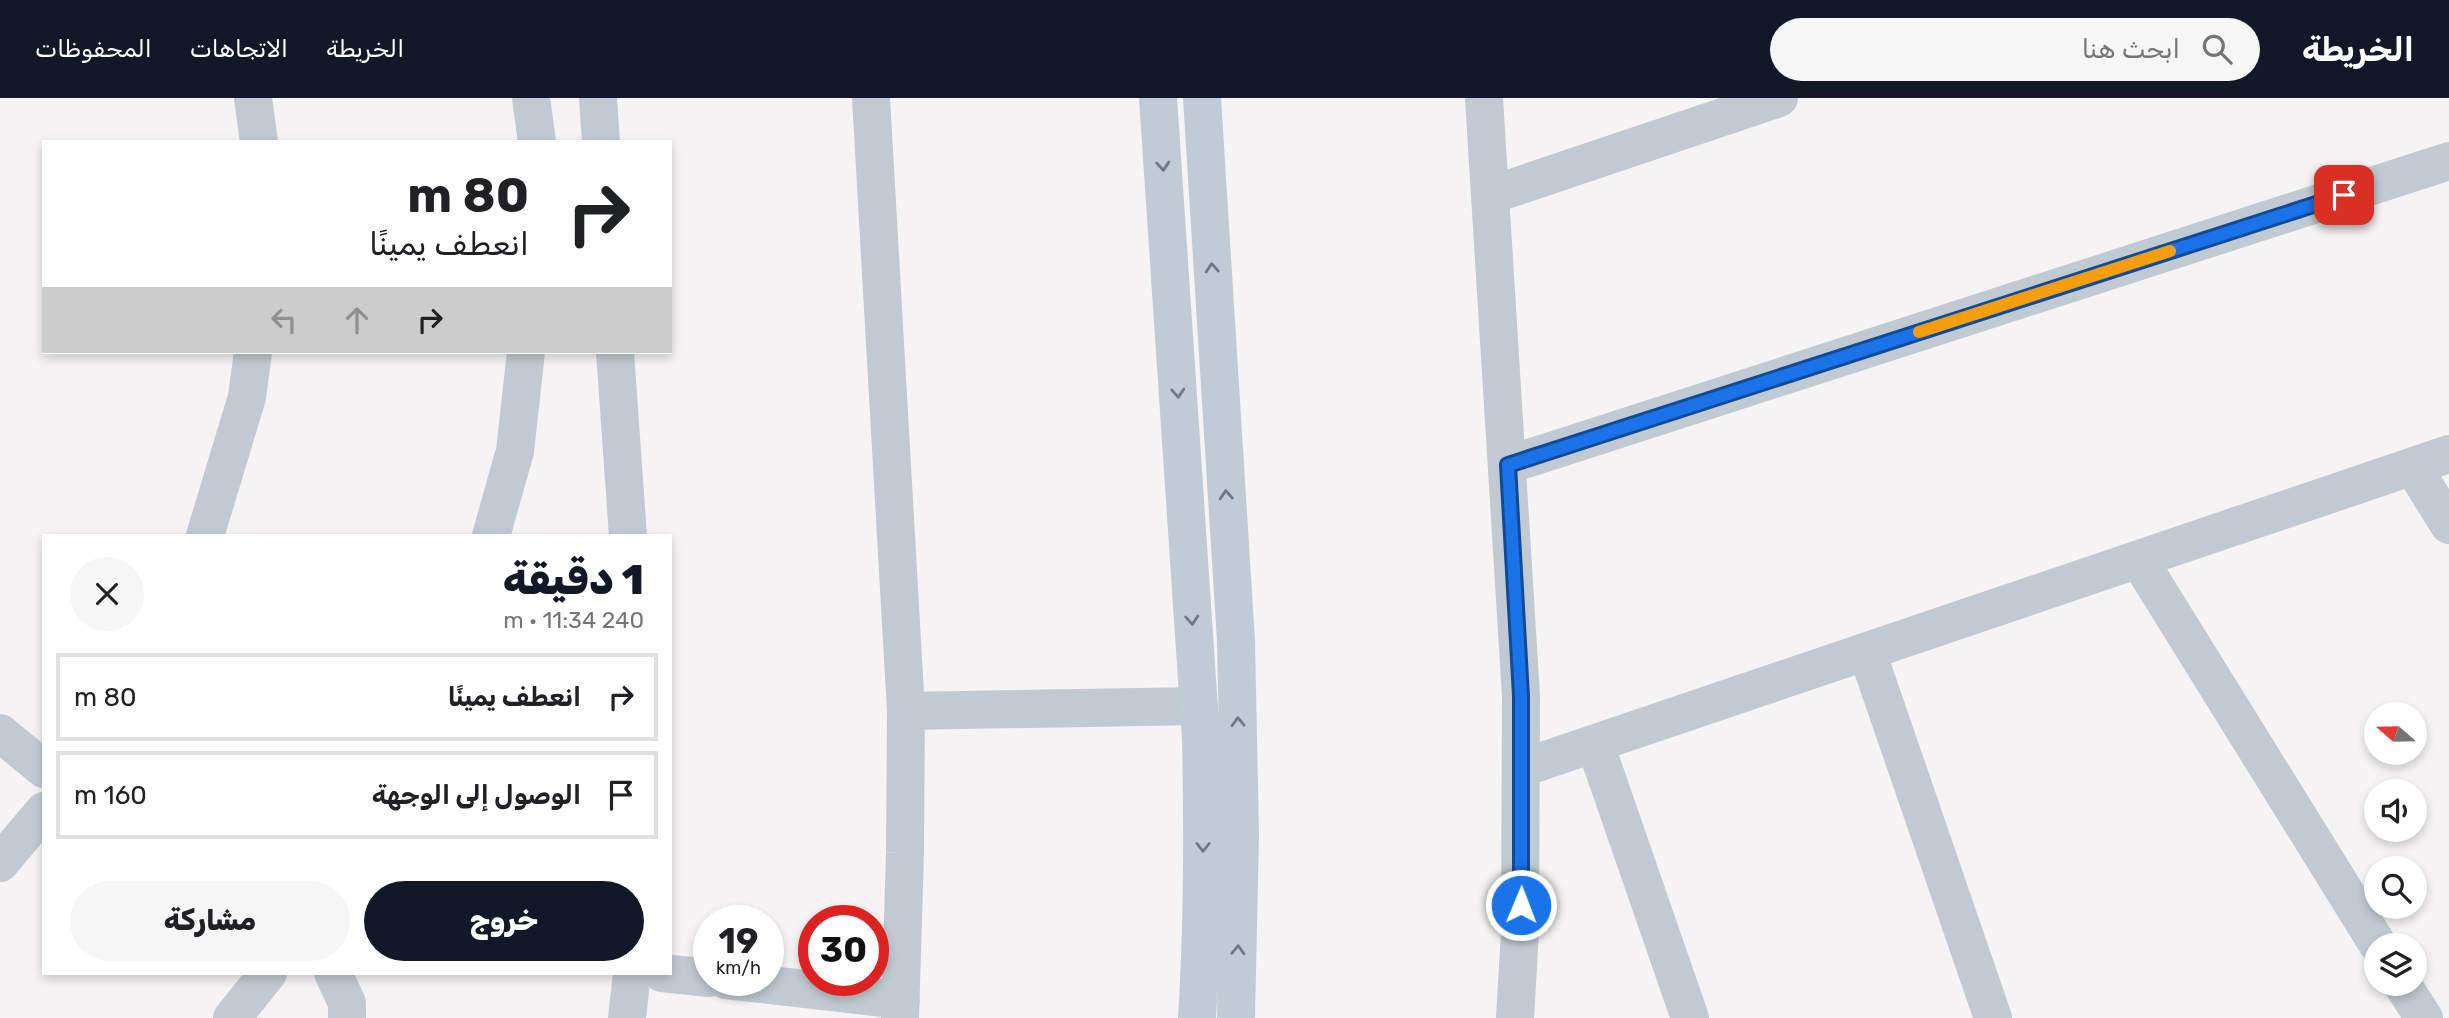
<!DOCTYPE html>
<html lang="ar">
<head>
<meta charset="utf-8">
<style>
  body { margin:0; font-family:Rubik,"Noto Sans Arabic",sans-serif; background:#f6f6f6; color:#202124; direction:rtl; height:100vh; display:flex; flex-direction:column; font-size:26px; white-space:nowrap }
  * { box-sizing:border-box; margin:0 }
  p { font-size:23px; color:#757577 }
  .icon { flex:none; width:38px; height:38px; fill:none; stroke:currentColor; stroke-width:2; stroke-linecap:round; stroke-linejoin:round }
  .map { position:relative; flex:1; overflow:hidden; direction:ltr }
  .sheet { position:absolute; left:42px; top:436px; width:630px; height:441px; display:flex; flex-direction:column; background:#fff; border-radius:0px; box-shadow:0 4px 10px #0003; direction:rtl }
  .sheet>* { flex:none }
  .guide { position:absolute; left:42px; top:42px; width:630px; height:214px; border-radius:0px; box-shadow:0 4px 10px #0003; direction:rtl; background:#fff; color:#202124; overflow:hidden }
  .needle { width:46px; rotate:290deg }
  .tools { position:absolute; left:2364px; top:604px; display:grid; gap:14px }
  .tools a { display:grid; place-items:center; width:63px; height:63px; border-radius:50%; background:#fff; box-shadow:0 4px 10px #0003; font-size:35px }
  .speed { position:absolute; left:693px; top:807px; display:flex; gap:14px; font-size:35px; font-weight:700; text-align:center }
  .speed>* { display:grid; place-content:center; width:91px; height:91px; border-radius:50%; background:#fff; box-shadow:0 4px 10px #0003; line-height:1 }
  .speed small { font-size:18px; font-weight:400 }
  .speed .limit { border:10px solid #d22; background:#fff; color:#111 }
  .pin { position:absolute; display:grid; place-items:center; width:60px; height:60px; color:#fff; margin:-30px; border-radius:14px; box-shadow:0 4px 10px #0006 }
  .me { position:absolute; width:77px; margin:-38px; rotate:1deg; stroke-linejoin:round; filter:drop-shadow(0 0 5px #0008) }
  .turn { display:flex; align-items:center; gap:24px; height:147px; padding:0 28px; font-size:32px }
  .turn .icon { width:91px; height:91px; stroke-width:2.5 }
  .turn b { display:block; font-size:49px; line-height:60px }
  .lanes { display:flex; align-items:center; height:66px; padding:0 28px; background:#0003; justify-content:center; gap:35px; direction:ltr }
  .lanes .off { opacity:.35 }
  .round { display:grid; place-items:center; flex:none; width:74px; height:74px; border-radius:37px; background:#f6f6f6 }
  .overview { display:flex; align-items:center; justify-content:space-between; height:119px; padding:0 28px }
  h1 { font-size:42px; font-weight:800; line-height:52px; color:#111827 }
  .button { display:flex; gap:14px; margin-top:auto; padding:14px 28px }
  .button a { flex:1; height:80px; border-radius:42px; background:#111827; color:#fff; font-size:28px; font-weight:800; line-height:80px; text-align:center }
  .button a+a { background:#f6f6f6; color:#202124 }
  ul { padding:0; list-style:none }
  li { display:flex; align-items:center; gap:21px; height:88px; margin:0 14px 10px; padding:0 14px; border:4px solid #e0e0e0; border-radius:0px }
  li div { flex:1 }
  li b { display:block; font-size:26px }
  li em { font-style:normal }
  header { display:flex; align-items:center; gap:42px; box-sizing:border-box; height:98px; padding:0 35px; background:#111827; color:#fff }
  header strong { font-size:33px }
  nav { display:flex; gap:38px; margin-inline-start:auto; font-size:24px }
  .search { width:490px; height:63px; background:#f6f6f6; display:flex; align-items:center; gap:18px; box-sizing:border-box; padding:0 24px; border-radius:38px; color:#757577; font-size:26px }
  .map>svg:first-child { display:block }
</style>
</head>
<body>
<header>
<strong>الخريطة</strong>
<div class="search"><svg class="icon" aria-label="search" viewBox="0 0 24 24"><circle cx="10" cy="10" r="6"/><path d="M15 15l6 6"/></svg>ابحث هنا</div>
<nav><a>الخريطة</a><a>الاتجاهات</a><a>المحفوظات</a></nav>
</header>
<div class="map">
<svg width="2449" height="920" viewBox="0 0 2449 920">
  <rect width="100%" height="100%" fill="#f5f3f3"/>
  <g fill="none" stroke-linecap="round" stroke-linejoin="round">
    <!-- street -->
    <path stroke="#c1cad2" stroke-width="38" d="M253,0L259,44
      M531,0L537,44
      M598,0L601,44
      M871,0L906,613L905,755L900,920
      M1484,0L1521,598L1520,834L1515,920
      M1491,97L1779,0
      M615,254L628,438
      M1508,367L2449,63
      M2413,369L2449,427
      M205,438L247,299L253,254
      M491,438L515,353L526,254
      M2139,462L2378,847
      M1867,554L1993,920
      M906,613L1199,608
      M0,635L44,671
      M1595,646L1690,920
      M1522,670L2449,356
      M0,765L44,713
      M333,875L347,905V920
      M662,875L709,880
      M725,882L901,902
      M2402,886L2424,920
      M232,920L268,875
      M627,920L632,875"/>
    <!-- secondary -->
    <path stroke="#c1cbd6" stroke-width="38" d="M1158,0L1201,641C1203,734 1203,827 1197,920
      M1202,0L1236,543L1240,736L1236,920"/>
  </g>
  <!-- one-way arrows -->
  <defs><path id="oneway-chevron" d="M-2-3.5L2.5 0L-2 3.5" fill="none" stroke-width="1.6" stroke-linecap="round" stroke-linejoin="round" transform="scale(1.75)"/></defs>
  <g stroke="#6e7984">
    <use href="#oneway-chevron" transform="translate(1163 68) rotate(86)"/>
    <use href="#oneway-chevron" transform="translate(1212 170) rotate(-94)"/>
    <use href="#oneway-chevron" transform="translate(1178 295) rotate(86)"/>
    <use href="#oneway-chevron" transform="translate(1226 397) rotate(-94)"/>
    <use href="#oneway-chevron" transform="translate(1192 522) rotate(86)"/>
    <use href="#oneway-chevron" transform="translate(1238 624) rotate(-92)"/>
    <use href="#oneway-chevron" transform="translate(1203 749) rotate(90)"/>
    <use href="#oneway-chevron" transform="translate(1238 852) rotate(-88)"/>
  </g>
  <g fill="none" stroke-linecap="round" stroke-linejoin="round">
    <defs>
      <path id="route" d="M1521,807V598L1508,367L2344,97"/>
    </defs>
    <!-- route casing -->
    <use href="#route" stroke="#114b97" stroke-width="18"/>
    <!-- route -->
    <use href="#route" stroke="#1a73e8" stroke-width="12"/>
    <!-- slow -->
    <path stroke="#f59e0b" stroke-width="12" d="M1919,234L2170,153"/>
  </g>
</svg>
<div class="tools">
<a><svg class="needle" viewBox="-14 -14 28 28"><path d="M0-13l5 13h-10z" fill="#e53935"/><path d="M0 13l5-13h-10z" fill="#757577"/></svg></a>
<a><svg class="icon" aria-label="sound" viewBox="0 0 24 24"><path d="M4 9h4l5-4v14l-5-4H4zM17 9q2 3 0 6"/></svg></a>
<a><svg class="icon" aria-label="search" viewBox="0 0 24 24"><circle cx="10" cy="10" r="6"/><path d="M15 15l6 6"/></svg></a>
<a><svg class="icon" aria-label="layers" viewBox="0 0 24 24"><path d="M12 4l9 5-9 5-9-5zM3 14l9 5 9-5"/></svg></a>
</div>
<div class="speed"><div>19<small>km/h</small></div><div class="limit">30</div></div>
<div class="pin" style="left:2344px;top:97px;background:#d93025"><svg class="icon" aria-label="arrive" viewBox="0 0 24 24"><path d="M6 21V4h12l-3 4 3 4H6"/></svg></div>
<svg class="me" style="left:1521px;top:807px" viewBox="-20 -20 40 40"><circle r="17" fill="#1a73e8" stroke="#fff" stroke-width="3"/><path d="M0-11L8 9 0 5-8 9z" fill="#fff"/></svg>
<div class="guide">
<div class="turn"><svg class="icon" aria-label="right" viewBox="0 0 24 24"><path d="M7 20v-9h11M14 6l5 5-5 5"/></svg><div><b>80 m</b>انعطف يمينًا</div></div>
<div class="lanes"><svg class="icon off" aria-label="left" viewBox="0 0 24 24"><path d="M17 20v-9H6M10 6l-5 5 5 5"/></svg><svg class="icon off" aria-label="ahead" viewBox="0 0 24 24"><path d="M12 20V5M6 11l6-6 6 6"/></svg><svg class="icon" aria-label="right" viewBox="0 0 24 24"><path d="M7 20v-9h11M14 6l5 5-5 5"/></svg></div>
</div>
<section class="sheet">
<div class="overview"><div><h1>1 دقيقة</h1><p>240 m · 11:34</p></div><a class="round"><svg class="icon" aria-label="close" viewBox="0 0 24 24"><path d="M6 6l12 12M18 6L6 18"/></svg></a></div>
<ul>
<li><svg class="icon" aria-label="right" viewBox="0 0 24 24"><path d="M7 20v-9h11M14 6l5 5-5 5"/></svg><div><b>انعطف يمينًا</b></div><em>80 m</em></li>
<li><svg class="icon" aria-label="arrive" viewBox="0 0 24 24"><path d="M6 21V4h12l-3 4 3 4H6"/></svg><div><b>الوصول إلى الوجهة</b></div><em>160 m</em></li>
</ul>
<div class="button"><a>خروج</a><a>مشاركة</a></div>
</section>
</div>
</body>
</html>
